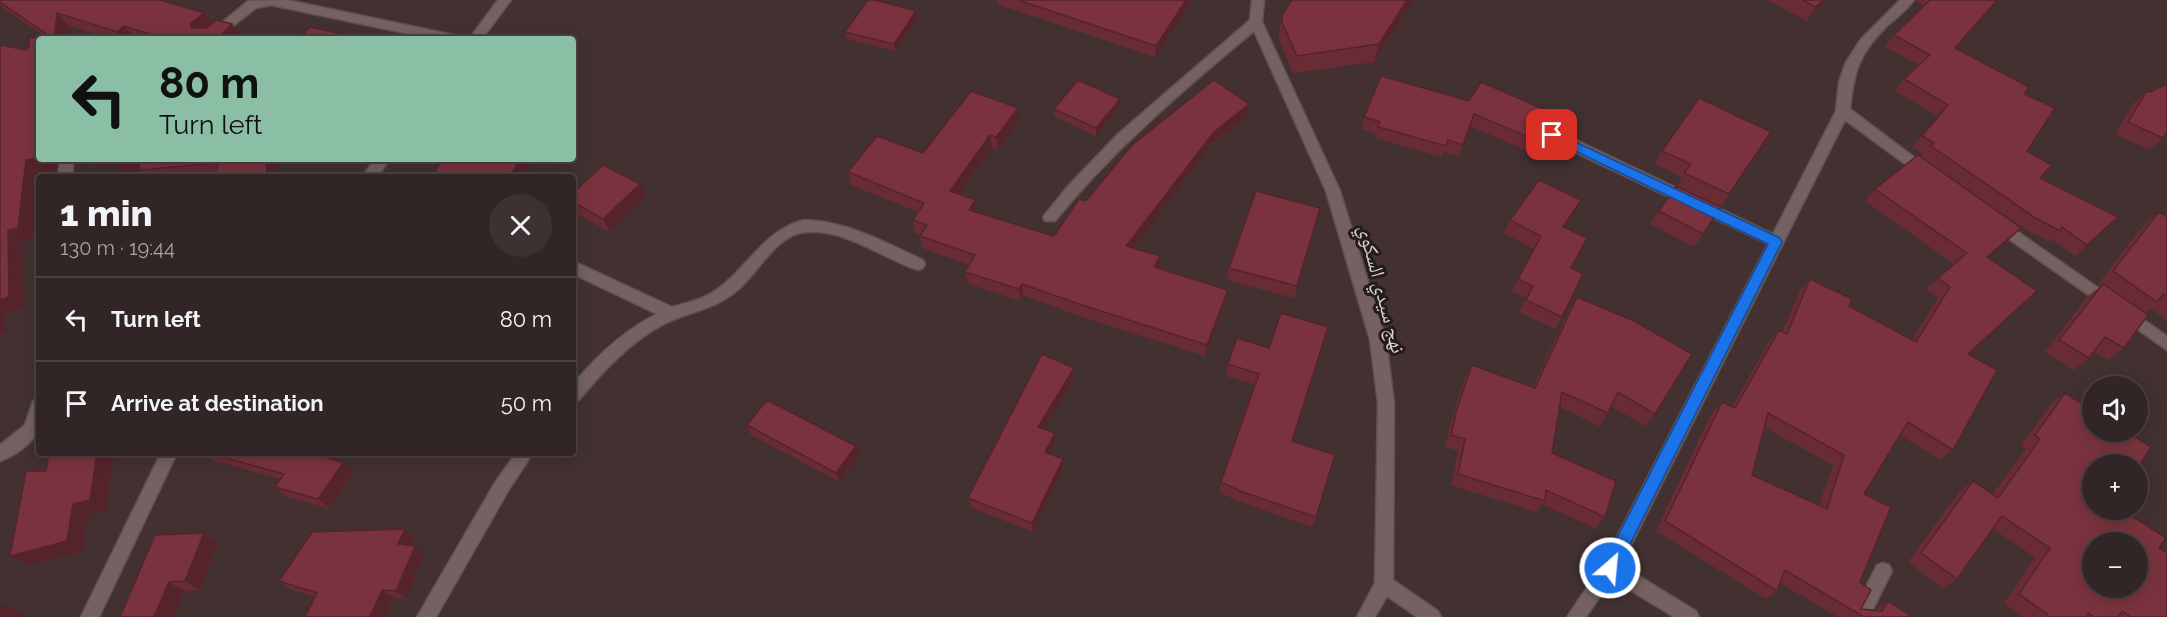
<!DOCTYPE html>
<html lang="en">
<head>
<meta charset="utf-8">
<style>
  body { margin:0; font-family:Raleway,"Noto Naskh Arabic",sans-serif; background:#3d3132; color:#f1f3f6; height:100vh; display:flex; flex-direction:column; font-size:22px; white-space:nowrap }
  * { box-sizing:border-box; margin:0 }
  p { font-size:20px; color:#a8a5a7 }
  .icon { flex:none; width:33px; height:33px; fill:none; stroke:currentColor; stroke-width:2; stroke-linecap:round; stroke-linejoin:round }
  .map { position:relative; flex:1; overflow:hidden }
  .panel { position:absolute; left:36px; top:174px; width:540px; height:282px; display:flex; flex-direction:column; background:#322526; border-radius:6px; box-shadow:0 3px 15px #0003,0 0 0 2px #4d4243 }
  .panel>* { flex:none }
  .top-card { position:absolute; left:36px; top:36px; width:540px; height:126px; border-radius:6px; box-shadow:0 3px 15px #0003,0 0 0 2px #4d4243; background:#8abfa5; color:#111; overflow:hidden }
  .tools { position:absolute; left:2082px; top:376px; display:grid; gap:12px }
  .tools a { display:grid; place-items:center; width:66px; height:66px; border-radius:50%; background:#322526; box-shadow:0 3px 15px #0003,0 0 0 2px #4d4243; font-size:30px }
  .pin { position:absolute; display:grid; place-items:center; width:51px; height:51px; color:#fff; margin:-26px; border-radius:12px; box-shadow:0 3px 9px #0006 }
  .me { position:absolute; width:66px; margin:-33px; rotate:27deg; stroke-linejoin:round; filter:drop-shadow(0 0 4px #0008) }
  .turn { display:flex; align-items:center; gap:21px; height:126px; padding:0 24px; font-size:27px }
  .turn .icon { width:78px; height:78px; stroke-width:2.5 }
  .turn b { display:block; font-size:42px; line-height:51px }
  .round { display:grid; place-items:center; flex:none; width:63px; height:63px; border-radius:32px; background:#3d3132 }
  .summary { display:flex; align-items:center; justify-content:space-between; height:102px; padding:0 24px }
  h1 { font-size:36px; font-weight:800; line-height:45px }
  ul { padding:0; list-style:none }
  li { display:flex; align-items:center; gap:18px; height:84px; padding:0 24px; border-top:2px solid #4d4243 }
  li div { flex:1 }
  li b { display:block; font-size:22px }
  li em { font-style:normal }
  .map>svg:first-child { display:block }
</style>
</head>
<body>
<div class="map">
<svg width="2167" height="617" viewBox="0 0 2167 617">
  <rect width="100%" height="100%" fill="#433132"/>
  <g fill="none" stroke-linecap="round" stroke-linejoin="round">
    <defs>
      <path id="minor" d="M287,0L454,35L460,39H433L271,5L256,8L216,39H202L248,1Z
        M498,0H511L482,39H469Z
        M1252,0H1264L1262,22L1340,191L1386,340L1394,403L1393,580L1438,611L1441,617H1417L1387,596L1375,617H1357L1375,583L1378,403L1370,340L1326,191L1254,31C1183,90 1114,149 1055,221H1045L1043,217L1068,186L1117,135L1250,20Z
        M1900,0H1914C1907,10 1896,18 1887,26C1859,54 1854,71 1850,109L1935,173L1933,177H1923L1845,120L1621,565L1696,611L1699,617H1674L1612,579L1586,617H1567L1604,562L1768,244L1547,139L1545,135L1552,130L1557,131L1773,234L1836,111L1839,82L1846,62L1861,39Z
        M60,159H74L72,177H58Z
        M375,159H390L377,177H362Z
        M1998,218L2167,336V350L1993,228L1991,224L1993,220Z
        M805,220C847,221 886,243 923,260L925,264L923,268L918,270C882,258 846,229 806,232C778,234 760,269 741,287C718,309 691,311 664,324C630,342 603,371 579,400L573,402V384C597,356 624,330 657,314L573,274V261L672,307C689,302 705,299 719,288C750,265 765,229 805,220Z
        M39,399V430C31,444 15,456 0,461V445L25,425L33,401Z
        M161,453H177L99,617H81Z
        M516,453H533L508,491L436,617H417L496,481Z
        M1883,563L1889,565L1892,571L1869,617H1851L1877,565Z"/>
    </defs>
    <!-- minor casing -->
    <use href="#minor" stroke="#5e5051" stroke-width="3"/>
    <!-- minor -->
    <use href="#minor" fill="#756162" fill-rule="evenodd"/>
  </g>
  <!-- wall -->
  <path fill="#692c35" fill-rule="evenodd" d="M0,0L204,13L213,24H232L242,37L240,39H110L69,26L68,39H39V159L57,169L40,172L32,239L22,242L23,308L6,314V332L0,334L26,50L43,35L7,11L0,4Z
    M997,0H1192L1155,57L997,4Z
    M1292,0H1413L1374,62L1293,73L1279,39V32L1282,15Z
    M1767,0H1828L1807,21Z
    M1916,0H1998L1956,48L2024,94L2027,151L2040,178L2118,217L2075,256L2051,239L2048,241L2023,228L1921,157L1924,154L1912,147L1938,116L1895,91L1904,79L1919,65L1885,47L1894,35L1924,5L1916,1Z
    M917,18L895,51L847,39L845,32Z
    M2146,92H2150L2163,138L2150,150L2115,134L2133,104Z
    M1469,101L1562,117L1557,129L1551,128L1561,148L1553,162L1470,126L1459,156L1444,152L1442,157L1375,138L1376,133L1361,129L1364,117Z
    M1249,104L1247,117L1212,144L1133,248L1160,256L1158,269L1226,302L1205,356L1082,317L1023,295L1020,301L967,283L965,272L969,265L922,248L920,236L921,235L915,233L913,220L918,212L851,185L848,172L923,153L1018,108V121L998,150L992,148L959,194L975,200L976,212L1054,236Z
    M1120,106L1096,136L1054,116V109Z
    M1771,132L1721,207L1677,186L1682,177L1654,163L1662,151Z
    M68,159H276L277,177H214V176L146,177L140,170L125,173L116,165L104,168L98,162L76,166Z
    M1875,189L2009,240L1988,257L1968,354L1953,450L1940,460L1900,435L1864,494L1860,582L1861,609L1875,610L1888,601L1912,617H1838L1780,583L1777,591L1766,599L1656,531L1712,412L1722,402L1732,407L1769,342L1779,330L1782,332L1800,291L1810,279L1849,306L1912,340L1938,298L1926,289L1954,264L1865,201ZM1764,427L1833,465L1819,505L1752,475Z
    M573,193L646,197L610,232L574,212L573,210Z
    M1721,207L1694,247L1650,224L1659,211Z
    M1320,208L1294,298L1227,280L1229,268Z
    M2159,212L2167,217V320L2150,308L2144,313L2124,348L2108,360L2094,352L2089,358L2074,370L2045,352L2088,296L2101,286L2098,284L2144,225Z
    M1574,213L1564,227L1571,268L1562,317L1555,329L1519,312L1526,298L1512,291L1534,249L1504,233L1510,220Z
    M1577,297L1655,414L1645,426L1611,406L1608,413L1599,426L1560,407L1552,453L1605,517L1595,528L1542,504L1536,512L1451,485L1458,451L1445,447L1451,421L1465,378L1472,365L1533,387L1569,310Z
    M1269,348L1292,441L1316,517L1312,527L1238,501L1219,492L1221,482L1255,385L1226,376L1228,364Z
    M1074,368V378L1043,429L1055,433V443L1050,454L1063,469L1033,532L970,507L968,498Z
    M2065,393L2092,510L2159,548L2167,617H2023L2004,603L2035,557L1993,529L1957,579L1943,588L1908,562L1960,491L1973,481L1993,494L2026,449L2021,446L2051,404Z
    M747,425L859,455L840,482L751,435Z
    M204,453H344L338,461L354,472L329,508L287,497L275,487L281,479L215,461Z
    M204,533L218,543L200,590L184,591L120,617Z
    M414,537L410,546L424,554L406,599L392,597H315L290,589L279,581Z"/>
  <!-- shaded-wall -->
  <path fill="#55242b" d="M1186,0H1192L1155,57L1156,46Z
    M1407,0H1413L1374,62L1379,44Z
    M1823,0H1828L1807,21L1816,7Z
    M916,11L917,18L895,51L894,44Z
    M57,13L69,26L68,39H54Z
    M204,13L214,26L201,37L192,28L190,24Z
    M232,24L242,37L240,39H217Z
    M124,26L136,39H124L117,32Z
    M1120,99V106L1096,136V128Z
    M1249,104L1247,117L1212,144L1126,258V246L1214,132Z
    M1018,108V121L998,150L996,137Z
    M1556,117L1551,128L1548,123Z
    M990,135L992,148L952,203L950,191Z
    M39,158V159H58L57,169L40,172L32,239L22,242L23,308L6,314V332L0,334V300L8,230L26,160Z
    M68,159H140L149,168L125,173L116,165L104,168L98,162L76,166Z
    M266,159H276L277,177H267Z
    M521,159H524L530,170L525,177H509Z
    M640,184L646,197L610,232L603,219Z
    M975,200L977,212L971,222L969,210Z
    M1581,200L1574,213L1556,239L1563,227Z
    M2021,228L2009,240L1975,269L1987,257Z
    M1160,256L1159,268L1153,279L1154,267Z
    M1022,284L1023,295L1020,301L1019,289Z
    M1228,290L1226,302L1205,356L1207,345Z
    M1074,368V378L1039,437L1038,427Z
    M1055,433V443L1046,462L1045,452Z
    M856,446L859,455L840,482L836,473Z
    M97,453H114L106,510L89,514L83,551L28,565L10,556L73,504Z
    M326,453H344L335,466L324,457Z
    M1063,459V469L1033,532L1032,523Z
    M343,463L354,472L329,508L318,499Z
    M405,529L414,537L407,552L398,544Z
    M204,533L218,543L200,590L185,581Z
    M415,546L424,554L406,599L396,591Z
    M169,582L184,591L174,617H154Z
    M382,590L392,597L384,617H370Z
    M2,604L27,616V617H0V609Z"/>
  <!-- building -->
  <path fill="#7a333e" stroke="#55242b" stroke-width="1.5" fill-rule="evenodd" d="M0,0H160L204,13L190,24L192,28H206L217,20L232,24L217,39H166L124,26L117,32L57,13L54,39H39V158L26,160L18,228L8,230L9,297L0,300V45L26,50L29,47V38L48,35L0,2Z
    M868,0H875L916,11L894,44L845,32Z
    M1018,0H1186L1156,46Z
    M1292,0H1407L1379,44L1297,56L1282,22V15Z
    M1802,0H1823L1816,7Z
    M1930,0H1997L1955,48L2029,87L2024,94L2055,108L2027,151L2052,165L2040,178L2118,217L2087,245L2062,227L2060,231L2034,217L1931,146L1934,143L1922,136L1948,105L1904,79L1930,55L1894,35Z
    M310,27L366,39H299Z
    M1381,76L1469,101L1481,82L1562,117H1556L1548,123L1551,129L1566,136L1559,150L1474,114L1463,145L1448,140L1446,146L1378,127L1380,122L1364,117Z
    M1078,80L1120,99L1096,128L1054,109Z
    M1214,80L1249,104L1214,132L1126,246L1160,256L1154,267L1228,290L1207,345L1082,305L1022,284L1019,289L965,272L975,255L920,236L927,225L913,220L924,203L848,172L877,136L923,153L971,91L1018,108L996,137L990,135L950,191L975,200L969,210L1054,236L1079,199L1086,201L1132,145Z
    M2167,84V132L2163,138L2128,122L2146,92H2150Z
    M1699,98L1771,132L1729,194L1684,173L1691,164L1662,151Z
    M1918,155L2021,228L1987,257L2037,291L1968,354L1997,370L1953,450L1908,422L1864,494L1891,507L1860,582L1871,590L1861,609L1882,611L1888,601L1912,617H1864L1785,570L1777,591L1665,521L1722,402L1735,408L1779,330L1787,334L1810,279L1852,299L1849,306L1916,342L1950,287L1938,278L1967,253L1875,189ZM1768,413L1844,455L1827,509L1752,475Z
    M138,159H266L267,177H214L218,163L140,170Z
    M443,159H521L509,177H431Z
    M603,165L640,184L603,219L573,202V193Z
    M1539,180L1581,200L1563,227L1587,238L1571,268L1583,274L1562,317L1526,300L1533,286L1518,279L1541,236L1510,220Z
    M1676,186L1721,207L1703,234L1659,211Z
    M1256,191L1320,208L1297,286L1229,268Z
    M2159,212L2167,217V296L2163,294L2157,302L2113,271Z
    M2103,284L2148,315L2124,348L2105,337L2089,358L2059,340Z
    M1577,297L1634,321L1692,354L1655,414L1618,392L1608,413L1562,392L1552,453L1616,481L1605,517L1546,490L1545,501L1458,474L1465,439L1451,435L1457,409L1472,365L1535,388Z
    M1281,313L1328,327L1292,441L1335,455L1316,517L1240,491L1221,482L1259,374L1228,364L1237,338L1269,348Z
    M1042,354L1074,368L1038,427L1055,433L1045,452L1063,459L1032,523L968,498Z
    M2065,393L2092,410V432H2127L2151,447L2138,468V465H2092V510H2123L2166,538L2159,548L2167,553V617H2131L2122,611L2118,617H2094L2088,613L2086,617H2046L2047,614L2019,594L2050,548L2002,516L1957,579L1921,553L1973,481L1998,498L2040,439L2035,435ZM2092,543H2138V588H2092Z
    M767,400L856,446L836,473L747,425Z
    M49,453H97L90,500L73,504L67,541L10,556L26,471H46Z
    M208,453H326L324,457L343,463L318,499L275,487L284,474Z
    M405,529L398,544L415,546L396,591L382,590L370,617H305L317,593L279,581L312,532Z
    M204,533L185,581L169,582L154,617H120L155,535Z"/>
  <!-- route -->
  <path fill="#1a73e8" stroke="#114b97" stroke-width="1.5" d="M1552,131L1780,238L1782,242L1615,574L1610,576L1604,574L1602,568L1604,563L1768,244L1548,138L1546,135L1548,132Z"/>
  <g text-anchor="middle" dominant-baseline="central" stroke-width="6" stroke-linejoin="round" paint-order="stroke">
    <!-- street labels -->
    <g font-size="20" fill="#dbcfd0" stroke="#231b1c">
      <text transform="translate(1382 289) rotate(75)">نهج سيدي السكوي</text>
    </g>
  </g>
</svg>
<div class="tools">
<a><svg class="icon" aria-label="sound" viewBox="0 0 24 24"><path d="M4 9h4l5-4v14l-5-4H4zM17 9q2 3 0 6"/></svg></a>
<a>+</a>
<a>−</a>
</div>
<div class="pin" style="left:1552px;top:135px;background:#d93025"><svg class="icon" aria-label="arrive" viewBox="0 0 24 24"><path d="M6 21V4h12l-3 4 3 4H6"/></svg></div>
<svg class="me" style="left:1610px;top:568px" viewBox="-20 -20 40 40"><circle r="17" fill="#1a73e8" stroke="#fff" stroke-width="3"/><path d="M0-11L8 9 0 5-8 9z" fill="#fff"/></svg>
<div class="top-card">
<div class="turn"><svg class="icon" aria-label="left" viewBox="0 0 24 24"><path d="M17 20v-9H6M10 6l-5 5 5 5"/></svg><div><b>80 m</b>Turn left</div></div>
</div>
<section class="panel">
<div class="summary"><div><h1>1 min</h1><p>130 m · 19:44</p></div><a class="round"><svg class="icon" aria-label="close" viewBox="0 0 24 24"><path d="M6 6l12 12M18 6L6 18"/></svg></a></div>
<ul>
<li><svg class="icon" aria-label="left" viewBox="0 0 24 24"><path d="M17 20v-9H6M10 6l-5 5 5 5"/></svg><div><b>Turn left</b></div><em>80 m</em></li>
<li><svg class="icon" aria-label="arrive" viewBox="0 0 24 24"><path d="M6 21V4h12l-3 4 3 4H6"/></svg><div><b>Arrive at destination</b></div><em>50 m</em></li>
</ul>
</section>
</div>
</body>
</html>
